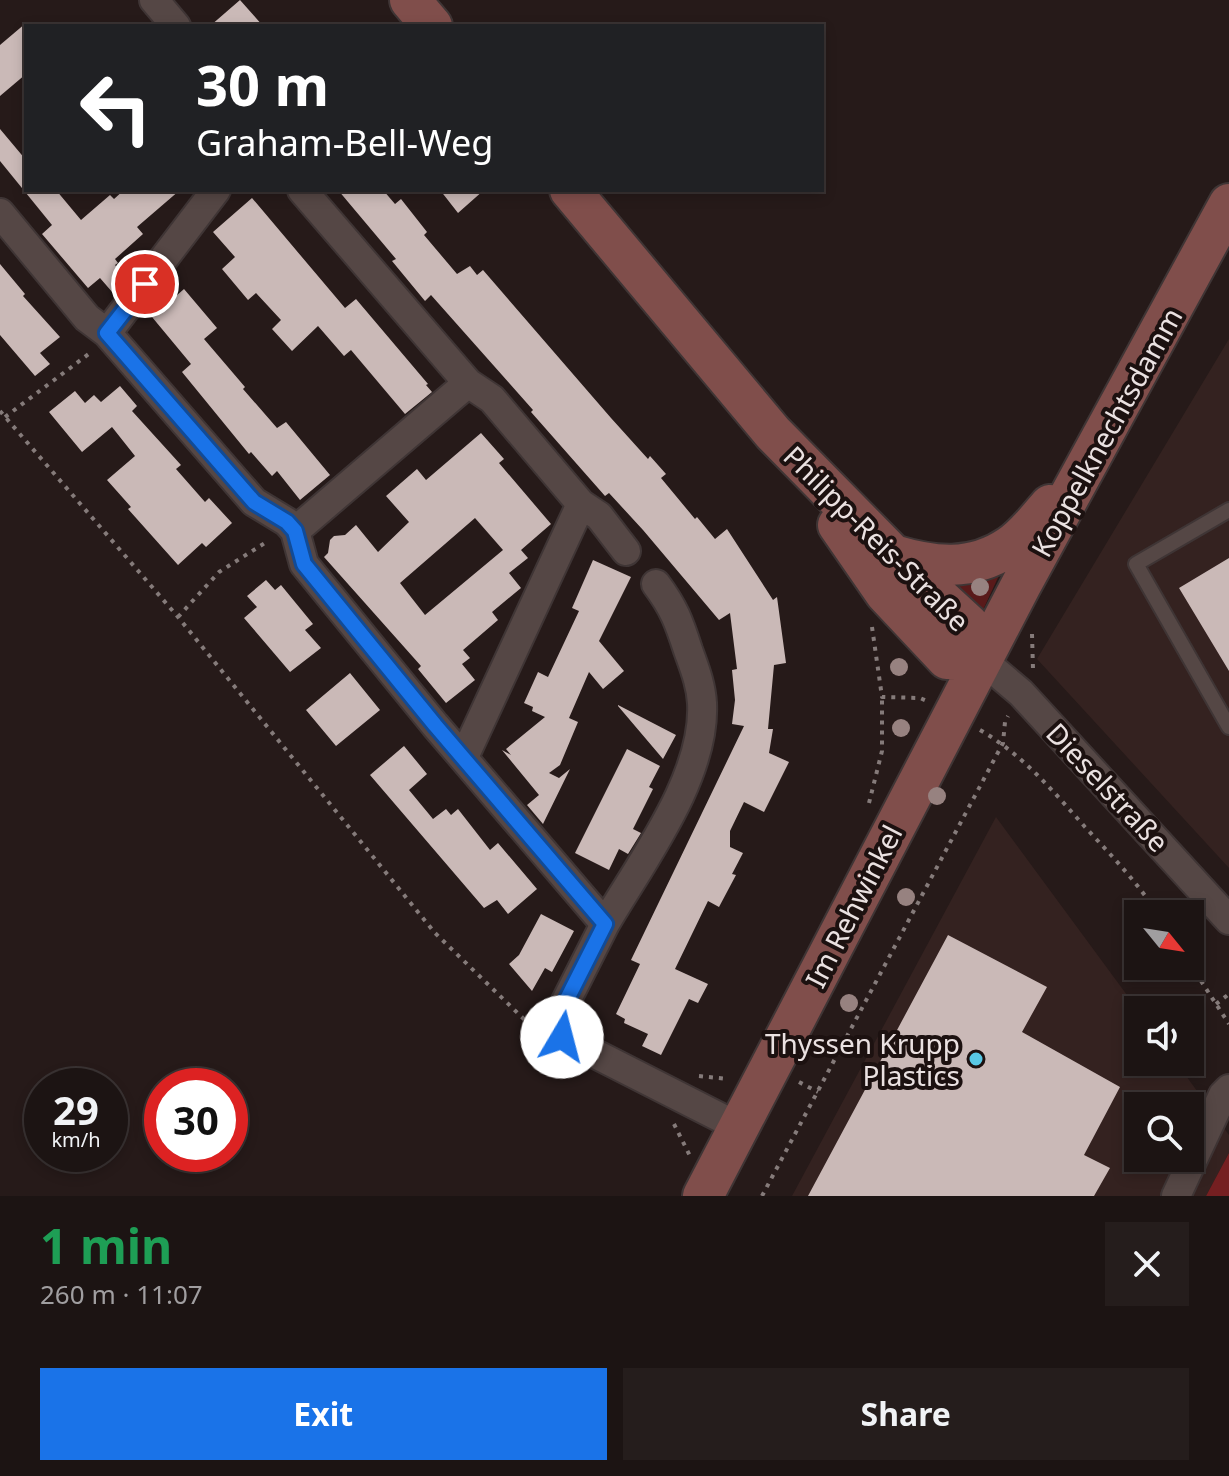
<!DOCTYPE html>
<html lang="en">
<head>
<meta charset="utf-8">
<style>
  body { margin:0; font-family:"Noto Sans",sans-serif; background:#251d1c; color:#f1f3f6; height:100vh; display:flex; flex-direction:column; font-size:30px; white-space:nowrap }
  * { box-sizing:border-box; margin:0 }
  p { font-size:26px; color:#a09ea0 }
  .icon { flex:none; width:44px; height:44px; fill:none; stroke:currentColor; stroke-width:2; stroke-linecap:round; stroke-linejoin:round }
  .map { position:relative; height:1196px; overflow:hidden }
  .drawer { display:flex; flex-direction:column; background:#1c1413; flex:1 }
  .drawer>* { flex:none }
  .guide { position:absolute; left:24px; top:24px; width:800px; height:168px; border-radius:0px; box-shadow:0 4px 12px #0003,0 0 0 2px #3a3333; background:#202124; color:#fff; overflow:hidden }
  .needle { width:52px; rotate:120deg }
  .fabs { position:absolute; left:1124px; top:900px; display:grid; gap:16px }
  .fabs a { display:grid; place-items:center; width:80px; height:80px; border-radius:0px; background:#1c1413; box-shadow:0 4px 12px #0003,0 0 0 2px #3a3333; font-size:40px }
  .speed { position:absolute; left:24px; top:1068px; display:flex; gap:16px; font-size:40px; font-weight:700; text-align:center }
  .speed>* { display:grid; place-content:center; width:104px; height:104px; border-radius:50%; background:#1c1413; box-shadow:0 4px 12px #0003,0 0 0 2px #3a3333; line-height:1 }
  .speed small { font-size:20px; font-weight:400 }
  .speed .limit { border:12px solid #d22; background:#fff; color:#111 }
  .pin { position:absolute; display:grid; place-items:center; width:68px; height:68px; color:#fff; margin:-34px; border:4px solid #fff; border-radius:50%; box-shadow:0 2px 8px #0007 }
  .me { position:absolute; width:88px; margin:-44px; rotate:8deg; stroke-linejoin:round; filter:drop-shadow(0 0 6px #0008) }
  .turn { display:flex; align-items:center; gap:28px; height:168px; padding:0 40px; font-size:36px }
  .turn .icon { width:104px; height:104px; stroke-width:2.5 }
  .turn b { display:block; font-size:56px; line-height:68px }
  .round { display:grid; place-items:center; flex:none; width:84px; height:84px; border-radius:0px; background:#251d1c }
  .head { display:flex; align-items:center; justify-content:space-between; height:136px; padding:0 40px }
  h1 { font-size:48px; font-weight:700; line-height:60px; color:#1e9e55 }
  .button { display:flex; gap:16px; margin-top:auto; padding:16px 40px }
  .button a { flex:1; height:92px; border-radius:0px; background:#1a73e8; color:#fff; font-size:32px; font-weight:700; line-height:92px; text-align:center }
  .button a+a { background:#251d1c; color:#f1f3f6 }
  .map>svg:first-child { display:block }
</style>
</head>
<body>
<div class="map">
<svg width="1229" height="1196" viewBox="0 0 1229 1196">
  <rect width="100%" height="100%" fill="#261a19"/>
  <!-- built -->
  <path fill="#342220" fill-rule="evenodd" d="M1229,339V868L1037,659Z
    M996,817L1138,1010V1062H1176L1229,1135V1153L1206,1196H792ZM1138,1106H1190V1158H1138Z"/>
  <!-- green -->
  <path fill="#591a1a" d="M1003,567L982,612L943,579Z"/>
  <!-- forest -->
  <path fill="#751f21" d="M1229,1153V1196H1206Z"/>
  <!-- building -->
  <path fill="#cab9b7" fill-rule="evenodd" d="M240,0L263,26H210Z
    M26,23V74L0,96V45Z
    M0,129L26,160V190H56L81,220L110,195L114,199L124,190H180L137,227L143,234L115,259L118,263L115,265L127,279L113,293L100,278L88,288L42,234L52,225L0,161Z
    M338,190H383L395,204L401,199L427,232L424,235L457,274L470,266L477,275L483,270L611,418L648,459L650,456L666,474L661,478L695,519L697,517L715,539L727,529L773,600L777,597L786,663L774,665L768,729H773L769,753L789,762L764,812L744,802L730,831V847L743,853L732,874L736,875L719,907L708,901L675,969L708,984L698,1003L689,999L661,1055L642,1046L648,1034L624,1023L625,1019L616,1014L640,964L631,960L744,726L732,724L735,700L732,670L737,669L730,613L719,620L643,530L609,493L605,496L531,412L533,410L431,295L425,301L392,261L396,259Z
    M440,190H484L458,213Z
    M252,198L345,308L356,299L428,384L426,385L432,392L405,414L351,350L344,356L318,326L292,351L272,329L281,320L256,293L248,300L222,269L235,257L213,232Z
    M0,264L25,294L23,296L60,337L40,353L50,364L35,376L0,335Z
    M184,289L217,328L204,339L245,387L243,389L277,428L286,422L330,475L300,500L277,471L272,476L251,452L249,454L182,372L191,364L152,317Z
    M120,386L137,406L132,411L181,465L176,469L205,502L209,498L232,523L206,547L202,543L178,565L128,509L131,507L107,480L135,456L112,427L82,452L49,412L75,391L85,403L94,395L101,402Z
    M481,433L504,459L499,463L551,524L521,550L528,558L509,573L521,588L492,612L498,620L463,650L470,658L462,664L475,680L446,703L418,669L421,666L324,557L328,553L330,540L334,536L345,535L356,525L378,552L409,522L386,496L417,469L426,480ZM475,518L503,550L425,615L400,583Z
    M1229,558V671L1179,588Z
    M593,560L631,577L599,641L624,671L603,689L589,672L569,718L578,722L560,765L549,773L559,778L570,769L543,824L527,805L539,795L502,750L511,755L506,749L545,717L532,711L533,707L524,703L538,672L548,677L579,611L572,608Z
    M266,580L275,590L281,585L313,624L305,630L321,648L290,672L244,618L257,607L247,596Z
    M350,673L380,710L336,746L306,710Z
    M618,705L676,735L663,759L618,706Z
    M404,746L427,774L409,790L433,819L446,809L451,815L458,809L490,850L498,843L537,889L508,914L497,900L484,908L370,775Z
    M627,749L660,766L649,787L653,789L633,829L641,833L628,854L619,849L609,870L575,853Z
    M541,914L574,931L552,972L545,968L532,991L509,964L519,955Z
    M948,935L1047,987L1022,1032L1120,1087L1084,1155L1110,1168L1094,1196H808Z"/>
  <g fill="none" stroke-linecap="round" stroke-linejoin="round">
    <defs>
      <path id="lane" d="M1229,510L1136,564L1229,727"/>
      <path id="street" d="M154,0L176,26
        M302,190L468,383L492,399L581,504L464,757
        M0,213L87,318L107,333L254,502L287,522L295,531L304,564L435,725L605,924L561,1011L562,1037L739,1127
        M107,333L216,190
        M581,504L599,516L626,551
        M295,531L468,383
        M982,660L1021,693L1229,920
        M605,924C641,862 706,777 702,703C701,684 694,667 688,650C679,622 674,608 656,584
        M1176,1196L1223,1095L1229,1089"/>
      <path id="secondary" d="M410,0L432,26
        M570,190L773,433L893,555L969,625L982,660
        M838,525L885,593L947,659L982,660
        M893,555C933,567 972,572 1010,546C1025,536 1038,519 1050,505
        M703,1196L1021,585L1229,204"/>
    </defs>
    <!-- lane casing -->
    <use href="#lane" stroke="#3f3535" stroke-width="18"/>
    <!-- street casing -->
    <use href="#street" stroke="#3f3535" stroke-width="32"/>
    <!-- secondary casing -->
    <use href="#secondary" stroke="#3f3535" stroke-width="44"/>
    <!-- path -->
    <path stroke="#857b7a" stroke-width="4" stroke-dasharray="4 6" stroke-linecap="butt" d="M0,411L178,617L435,933L529,1024L535,1033
      M5,417L90,353
      M178,617L219,572L268,541
      M872,627L882,697L920,698L927,701
      M1032,634L1033,669
      M980,730C1023,755 1053,791 1085,827C1111,855 1137,882 1158,914
      M869,803L882,751V697
      M1190,964L1229,1024
      M1216,1004L1229,994
      M699,1076L728,1079
      M799,1082L818,1092
      M674,1124L690,1156
      M762,1196L1003,743L1005,722L1008,716"/>
    <!-- lane -->
    <use href="#lane" stroke="#554745" stroke-width="14"/>
    <!-- street -->
    <use href="#street" stroke="#554745" stroke-width="28"/>
    <!-- secondary -->
    <use href="#secondary" stroke="#804e4b" stroke-width="40"/>
  </g>
  <!-- trees -->
  <g fill="#978280">
    <circle cx="980" cy="587" r="9"/>
    <circle cx="899" cy="667" r="9"/>
    <circle cx="901" cy="728" r="9"/>
    <circle cx="937" cy="796" r="9"/>
    <circle cx="906" cy="897" r="9"/>
    <circle cx="849" cy="1003" r="9"/>
  </g>
  <g fill="none" stroke-linecap="round" stroke-linejoin="round">
    <defs>
      <path id="route" d="M145,284L107,333L254,502L287,522L295,531L304,564L435,725L605,924L561,1011L562,1037"/>
    </defs>
    <!-- route casing -->
    <use href="#route" stroke="#114b97" stroke-width="20"/>
    <!-- route -->
    <use href="#route" stroke="#1a73e8" stroke-width="14"/>
  </g>
  <!-- markers -->
  <circle fill="#59c8e5" stroke="#1c1110" stroke-width="3" cx="976" cy="1059" r="8"/>
  <g text-anchor="middle" dominant-baseline="central" stroke-width="8" stroke-linejoin="round" paint-order="stroke">
    <!-- street labels -->
    <g font-size="28" fill="#eae1e1" stroke="#1c1110">
      <text transform="translate(1106 432) rotate(-61)">Koppelknechtsdamm</text>
      <text transform="translate(877 538) rotate(45)">Philipp-Reis-Straße</text>
      <text transform="translate(1108 787) rotate(47)">Dieselstraße</text>
      <text transform="translate(853 906) rotate(-63)">Im Rehwinkel</text>
    </g>
    <!-- poi labels -->
    <g font-size="28" fill="#eae1e1" stroke="#1c1110" text-anchor="end">
      <text x="960" y="1043">Thyssen Krupp<tspan x="960" dy="32">Plastics</tspan></text>
    </g>
  </g>
</svg>
<div class="fabs">
<a><svg class="needle" viewBox="-14 -14 28 28"><path d="M0-13l5 13h-10z" fill="#e53935"/><path d="M0 13l5-13h-10z" fill="#a09ea0"/></svg></a>
<a><svg class="icon" aria-label="sound" viewBox="0 0 24 24"><path d="M4 9h4l5-4v14l-5-4H4zM17 9q2 3 0 6"/></svg></a>
<a><svg class="icon" aria-label="search" viewBox="0 0 24 24"><circle cx="10" cy="10" r="6"/><path d="M15 15l6 6"/></svg></a>
</div>
<div class="speed"><div>29<small>km/h</small></div><div class="limit">30</div></div>
<div class="pin" style="left:145px;top:284px;background:#d93025"><svg class="icon" aria-label="arrive" viewBox="0 0 24 24"><path d="M6 21V4h12l-3 4 3 4H6"/></svg></div>
<svg class="me" style="left:562px;top:1037px" viewBox="-20 -20 40 40"><circle r="19" fill="#fff"/><path d="M0-13L10 11 0 6-10 11z" fill="#1a73e8"/></svg>
<div class="guide">
<div class="turn"><svg class="icon" aria-label="left" viewBox="0 0 24 24"><path d="M17 20v-9H6M10 6l-5 5 5 5"/></svg><div><b>30 m</b>Graham-Bell-Weg</div></div>
</div>
</div>
<section class="drawer">
<div class="head"><div><h1>1 min</h1><p>260 m · 11:07</p></div><a class="round"><svg class="icon" aria-label="close" viewBox="0 0 24 24"><path d="M6 6l12 12M18 6L6 18"/></svg></a></div>
<div class="button"><a>Exit</a><a>Share</a></div>
</section>
</body>
</html>
